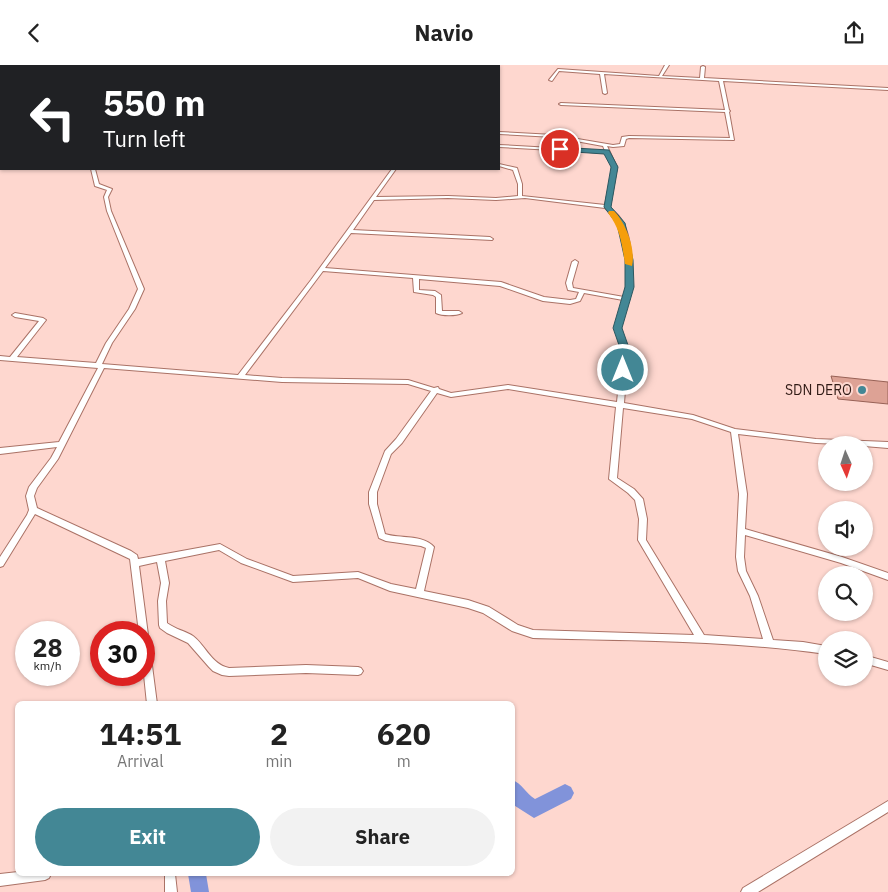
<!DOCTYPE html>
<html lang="en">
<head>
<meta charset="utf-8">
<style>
  body { margin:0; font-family:"IBM Plex Sans",sans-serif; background:#f2f2f2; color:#222; height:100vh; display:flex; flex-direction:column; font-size:19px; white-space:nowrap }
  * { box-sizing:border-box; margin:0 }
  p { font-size:16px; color:#767676 }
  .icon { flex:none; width:28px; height:28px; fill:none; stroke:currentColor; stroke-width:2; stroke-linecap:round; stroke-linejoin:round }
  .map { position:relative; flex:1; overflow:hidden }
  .sheet { position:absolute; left:15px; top:636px; width:500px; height:175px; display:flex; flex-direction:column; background:#fff; border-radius:8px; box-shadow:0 1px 4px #0004 }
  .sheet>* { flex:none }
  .hud { position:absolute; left:0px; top:0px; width:500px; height:105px; box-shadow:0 1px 4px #0004; background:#202124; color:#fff; overflow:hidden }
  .needle { width:32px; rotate:177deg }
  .tools { position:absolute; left:818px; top:371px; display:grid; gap:10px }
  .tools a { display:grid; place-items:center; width:55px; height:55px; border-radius:50%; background:#fff; box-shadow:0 1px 4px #0004; font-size:25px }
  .speed { position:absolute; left:15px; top:556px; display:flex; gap:10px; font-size:25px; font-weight:700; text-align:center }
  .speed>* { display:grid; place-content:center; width:65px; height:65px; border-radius:50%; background:#fff; box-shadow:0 1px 4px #0004; line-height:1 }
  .speed small { font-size:12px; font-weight:400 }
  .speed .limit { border:8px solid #d22; background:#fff; color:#111 }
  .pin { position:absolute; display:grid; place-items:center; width:42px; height:42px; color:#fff; margin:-21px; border:2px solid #fff; border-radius:50%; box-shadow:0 1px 5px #0007 }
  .me { position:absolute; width:55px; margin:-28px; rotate:0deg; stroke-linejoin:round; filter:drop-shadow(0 0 4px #0008) }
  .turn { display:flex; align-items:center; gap:18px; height:105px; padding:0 20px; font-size:22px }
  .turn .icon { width:65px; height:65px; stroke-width:2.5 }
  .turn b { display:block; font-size:35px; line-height:42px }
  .eta { display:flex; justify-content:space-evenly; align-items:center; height:85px; text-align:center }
  .eta b { font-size:30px; font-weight:800; line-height:35px }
  .button { display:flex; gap:10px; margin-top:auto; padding:10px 20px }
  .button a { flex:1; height:58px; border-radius:30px; background:#438795; color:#fff; font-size:20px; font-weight:800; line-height:58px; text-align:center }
  .button a+a { background:#f2f2f2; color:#222 }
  header { display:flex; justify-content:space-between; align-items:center; height:65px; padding:0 20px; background:#fff; font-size:22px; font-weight:800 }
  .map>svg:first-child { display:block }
</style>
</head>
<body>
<header><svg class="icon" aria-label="back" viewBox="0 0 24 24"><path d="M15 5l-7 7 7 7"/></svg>Navio<svg class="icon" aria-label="share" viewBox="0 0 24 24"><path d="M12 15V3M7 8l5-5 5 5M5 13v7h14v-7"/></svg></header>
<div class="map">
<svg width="888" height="827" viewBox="0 0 888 827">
  <rect width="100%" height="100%" fill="#fed7cf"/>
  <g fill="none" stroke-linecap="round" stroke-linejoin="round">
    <!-- river -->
    <path fill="#8193da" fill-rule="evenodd" d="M512,715C522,718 526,729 535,734L565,719L571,722L574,728L571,734L534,753L512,739Z
      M188,809H206L209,827H191Z"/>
  </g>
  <!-- building -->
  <path fill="#dda295" stroke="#976156" d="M831,311L888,317V339L838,334Z"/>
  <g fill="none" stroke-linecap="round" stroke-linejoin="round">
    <defs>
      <path id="minor" d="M483,0H496L494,1Z
        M665,0H669L662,11L700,13L701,2L703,1L705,2L704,13L888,23V25L723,16L729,45L730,46L729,47L734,75L629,73L626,74L624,81L613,82L607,81L617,102L610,142C613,146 618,149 621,154C633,171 634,213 629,233L630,234L628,235L621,263L628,288L624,338L693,350L735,364L816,374L888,377V383L864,381V380L816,378L738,369L747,429L745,464L842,492L888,508V515L841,498L745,470L744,492L746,506L758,531L773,575L803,577L826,581V589C729,575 631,576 533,573L512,566L483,548L468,543L390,526L358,513L293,517L241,498L219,485L165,496L169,518L166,536L167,558C175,564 185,566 193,571C206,581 211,599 229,603L306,600L358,602L361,603L363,606L361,609L358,610L306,608L229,611L222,610L213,606L209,602L188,578L167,568L160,563L159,560L158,536L161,518L157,497L139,501L157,639H147L144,610V568H139L130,494L35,449L3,501L0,502V492L27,450L29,445L26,431L29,422L51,393L57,382L0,389V383L59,377L98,303L0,295V291L10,292L39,256L15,252L12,250L15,248L43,253L46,255L17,292L96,298L106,278L129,244L138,224L107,146L104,132L107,125L95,121L91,104H95L99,119L112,124L108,132L111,146L144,224L135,244L112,278L102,299L238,310L311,215L392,104H396L376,132L448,131L496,133L518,131V119L513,105L499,101V99L517,103L522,119V131L605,140L613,102L606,88L499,82V80L605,86L603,81L554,72L499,69V67L554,70L613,80L620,79L622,72L629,71L730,73L725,47L561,40L559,39L561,38L725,45L719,16L604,9L607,28L605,29L603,28L600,9L559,6L552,16L549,15L558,4L659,11ZM448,133L496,135L525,133L605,143C609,147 613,151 616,155C627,171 629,213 624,232L573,223L572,218L578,197L575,195L572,197L566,218L568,225L579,227L576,234L570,235L544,232L501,217L325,203L351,168L492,175L493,174L490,172L353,165L374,135ZM323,206L413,213L414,227L433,230L436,232V248C442,251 456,251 462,248L459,246H442L441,230L435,226L419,225V214L500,221L543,236L570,239L580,236L584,228L623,235L615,263L622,288L617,337L508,320L451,328L439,324L438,322L434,323L408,315L282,313L245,310ZM104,303L282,317L408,319L431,326L396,374L385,386L369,427V439L379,473L386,476L421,481L426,483L416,524L391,519L358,507L293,511L247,494L220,479L138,494L137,490L131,486L37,443L34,431L37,423L58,394ZM508,324L616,342L609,414L628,428L635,435L639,454L638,475L694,570L533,565L518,560L489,542L468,535L424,526L434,482C423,469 400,474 385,469L377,439V427L391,389L402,378L437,328L451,332ZM623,343L692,354L731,367L739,429L736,492L738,506L750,531L763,574L704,570L646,475L647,454L643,434L634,424L617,413Z
        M864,590L888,597V605L864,598Z
        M888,736V747L758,827H741L743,823Z
        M18,807V809H51L49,813L45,815L0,821V809Z
        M165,809H175L177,827H165Z"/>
    </defs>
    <!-- minor casing -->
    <use href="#minor" stroke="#aa7266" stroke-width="2"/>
    <!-- minor -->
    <use href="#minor" fill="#fff" fill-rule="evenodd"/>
  </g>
  <!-- route -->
  <path fill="#438795" stroke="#2c5861" d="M557,82L609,85L618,102L611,142L625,158L633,195L634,222L622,263L629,283L627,308H623L618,305L620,283L613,263L625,222V195L617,159L604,142L611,102L604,89L560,86L557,85Z"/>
  <!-- slow -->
  <path fill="#f59e0b" d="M609,146H614C626,158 636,184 632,201L625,199C622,179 620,163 608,148Z"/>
  <!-- markers -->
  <circle fill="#438795" stroke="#fed7cf" stroke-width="2" cx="862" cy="325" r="5"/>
  <g text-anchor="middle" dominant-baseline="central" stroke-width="4" stroke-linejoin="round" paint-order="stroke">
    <!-- poi labels -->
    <g font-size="14" fill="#311b16" stroke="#fed7cf" text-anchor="end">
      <text x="852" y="325">SDN DERO</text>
    </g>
  </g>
</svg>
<div class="tools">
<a><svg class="needle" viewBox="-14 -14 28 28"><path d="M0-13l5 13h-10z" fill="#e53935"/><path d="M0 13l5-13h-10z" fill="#767676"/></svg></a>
<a><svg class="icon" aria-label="sound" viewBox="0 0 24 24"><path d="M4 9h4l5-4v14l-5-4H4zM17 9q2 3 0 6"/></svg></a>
<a><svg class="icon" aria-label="search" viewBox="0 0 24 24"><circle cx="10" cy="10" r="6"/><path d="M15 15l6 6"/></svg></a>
<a><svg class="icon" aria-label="layers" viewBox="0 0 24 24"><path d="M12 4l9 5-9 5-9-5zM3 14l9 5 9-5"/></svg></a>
</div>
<div class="speed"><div>28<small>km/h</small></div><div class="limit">30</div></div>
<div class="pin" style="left:560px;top:84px;background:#d93025"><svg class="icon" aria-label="arrive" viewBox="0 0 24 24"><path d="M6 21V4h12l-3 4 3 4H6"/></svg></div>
<svg class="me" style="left:623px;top:305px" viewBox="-20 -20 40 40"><circle r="17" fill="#438795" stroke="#fff" stroke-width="3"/><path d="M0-11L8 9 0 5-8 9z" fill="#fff"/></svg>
<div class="hud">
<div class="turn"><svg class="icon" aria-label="left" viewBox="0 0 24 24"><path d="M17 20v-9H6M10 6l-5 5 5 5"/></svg><div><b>550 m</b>Turn left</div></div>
</div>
<section class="sheet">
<div class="eta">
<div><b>14:51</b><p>Arrival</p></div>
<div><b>2</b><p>min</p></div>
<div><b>620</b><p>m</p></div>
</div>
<div class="button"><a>Exit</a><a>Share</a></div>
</section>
</div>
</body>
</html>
